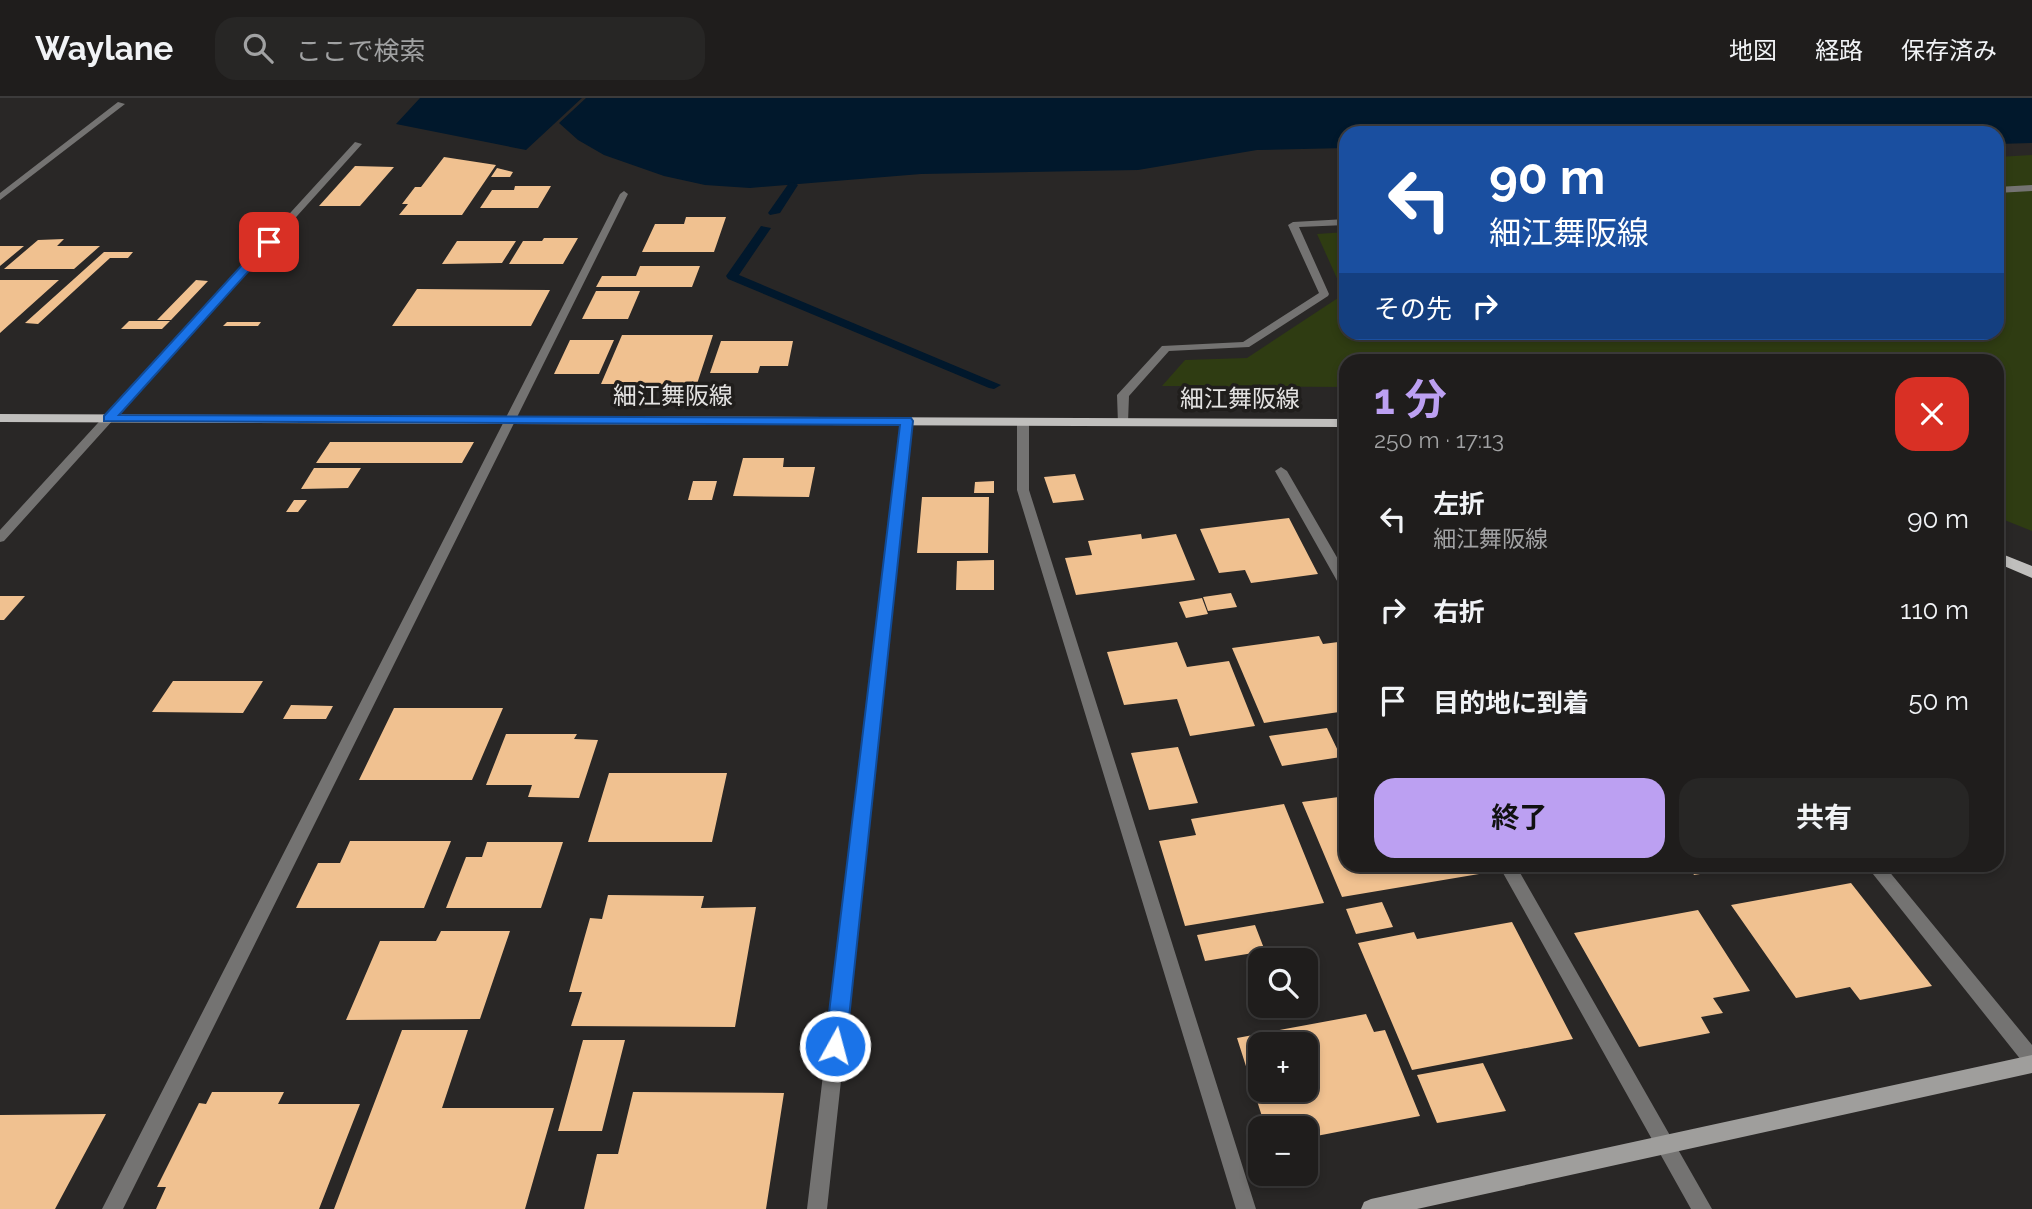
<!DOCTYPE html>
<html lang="ja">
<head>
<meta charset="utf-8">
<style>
  body { margin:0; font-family:Raleway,"Noto Sans JP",sans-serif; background:#272625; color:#f1f3f6; height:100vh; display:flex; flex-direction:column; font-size:26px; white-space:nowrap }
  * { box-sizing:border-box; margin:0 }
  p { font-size:23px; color:#a1a2a3 }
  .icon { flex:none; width:38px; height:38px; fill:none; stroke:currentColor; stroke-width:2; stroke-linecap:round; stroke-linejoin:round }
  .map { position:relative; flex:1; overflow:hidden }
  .sheet { position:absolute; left:1339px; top:256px; width:665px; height:518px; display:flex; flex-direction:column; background:#1f1d1c; border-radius:21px; box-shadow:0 4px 10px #0003,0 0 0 2px #3c3b3b }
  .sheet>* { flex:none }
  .hud { position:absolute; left:1339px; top:28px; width:665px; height:214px; border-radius:21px; box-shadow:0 4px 10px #0003,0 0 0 2px #3c3b3b; background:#1a4fa0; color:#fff; overflow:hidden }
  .controls { position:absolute; left:1248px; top:850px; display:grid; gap:14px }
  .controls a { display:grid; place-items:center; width:70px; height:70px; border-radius:14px; background:#1f1d1c; box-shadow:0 4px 10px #0003,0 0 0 2px #3c3b3b; font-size:35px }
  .pin { position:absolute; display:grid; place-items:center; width:60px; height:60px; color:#fff; margin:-30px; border-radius:14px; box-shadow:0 4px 10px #0006 }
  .me { position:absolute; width:77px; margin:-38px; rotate:7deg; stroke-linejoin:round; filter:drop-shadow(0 0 5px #0008) }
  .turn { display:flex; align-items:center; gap:24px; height:147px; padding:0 35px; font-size:32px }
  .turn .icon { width:91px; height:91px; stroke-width:2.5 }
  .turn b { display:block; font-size:49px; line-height:60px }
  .then { display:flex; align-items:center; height:66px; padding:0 35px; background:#0003; gap:14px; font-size:26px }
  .round { display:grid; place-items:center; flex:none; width:74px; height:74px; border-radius:21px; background:#272625 }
  .overview { display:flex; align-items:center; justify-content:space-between; height:119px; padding:0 35px }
  h1 { font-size:42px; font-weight:700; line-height:52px; color:#bca0f2 }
  .primary-button { display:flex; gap:14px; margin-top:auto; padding:14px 35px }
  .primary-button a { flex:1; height:80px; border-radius:21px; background:#bca0f2; color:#111; font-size:28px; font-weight:700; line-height:80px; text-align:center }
  .primary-button a+a { background:#272625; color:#f1f3f6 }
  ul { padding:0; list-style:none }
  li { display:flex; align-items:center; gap:21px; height:91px; padding:0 35px }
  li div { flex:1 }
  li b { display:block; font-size:26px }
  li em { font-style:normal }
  header { display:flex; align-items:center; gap:42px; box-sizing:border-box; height:98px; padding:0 35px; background:#1f1d1c; border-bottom:2px solid #3c3b3b }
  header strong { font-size:33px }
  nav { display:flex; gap:38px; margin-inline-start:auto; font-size:24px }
  .search { width:490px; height:63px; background:#272625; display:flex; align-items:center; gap:18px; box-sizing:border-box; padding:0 24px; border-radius:21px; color:#a1a2a3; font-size:26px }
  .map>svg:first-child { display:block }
</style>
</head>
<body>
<header>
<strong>Waylane</strong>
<div class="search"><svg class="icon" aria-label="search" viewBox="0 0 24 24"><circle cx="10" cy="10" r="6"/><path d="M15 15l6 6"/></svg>ここで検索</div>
<nav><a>地図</a><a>経路</a><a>保存済み</a></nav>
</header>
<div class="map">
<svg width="2032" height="1111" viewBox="0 0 2032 1111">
  <rect width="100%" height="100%" fill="#292726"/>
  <!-- green -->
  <path fill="#2f3c12" d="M2032,57V433L1997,419V262H1346V289L1162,288L1185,262L1247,260L1344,196L1317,136L1346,134V234H1997V59Z"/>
  <!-- water -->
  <path fill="#01182c" d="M420,0H582L526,52L396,26Z
    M586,0H2032V45L1997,46V35H1346V50L1257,52L1138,72L921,76L750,90L705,87L664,78L604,57L578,42L559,25Z"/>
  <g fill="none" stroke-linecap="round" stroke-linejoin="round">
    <!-- stream -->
    <path fill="#01182c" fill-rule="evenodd" d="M793,84L798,87L780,115L770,117L768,115L789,85Z
      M761,128L771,130L739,177L1001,287L994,291L989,290L728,181L726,178Z"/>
  </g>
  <!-- building -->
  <path fill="#f0c190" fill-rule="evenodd" d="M444,59L496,67L462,117H399L408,106H402L415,89H421Z
    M355,68L394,69L360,108H319Z
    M497,70L513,74L510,79H491Z
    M515,88H551L538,110H480L492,92H514Z
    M686,119H726L714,154H642L655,126H684Z
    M544,140H578L563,166H509L523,143H542Z
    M64,141L57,148H100L74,171H4L38,142Z
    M457,143H516L502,165L442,166Z
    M0,148H24L0,168Z
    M104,154H133L128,160H110L38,226L25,225Z
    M640,168H700L692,189H596L602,178H636Z
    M0,182H59L0,235Z
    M196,182L208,183L171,222H157Z
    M417,191L550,192L531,228H392Z
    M596,193H640L628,221H582Z
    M129,223H170L162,231H121Z
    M227,224H261L258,228H223Z
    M622,237H713L695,292H655L657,286H601Z
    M570,242H614L599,276H554Z
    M721,243H793L788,268H760L758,275H710Z
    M330,344H474L462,365H316Z
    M743,360H784L783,369H815L809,399L733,398Z
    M314,370H361L348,390L301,391Z
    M1075,376L1084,402L1053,405L1044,379Z
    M693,383H717L712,402H688Z
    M994,383V395H974L975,384Z
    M922,399H989L988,455H917Z
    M294,402H307L298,414H286Z
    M1289,420L1318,476L1251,485L1245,472L1219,475L1200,431Z
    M1141,436L1142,441L1176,436L1195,482L1076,497L1065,460L1092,457L1088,443Z
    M994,462V492H956L957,463Z
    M1231,495L1237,509L1208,513L1203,499Z
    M0,498H25L4,522H0Z
    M1202,500L1208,516L1186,520L1179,504Z
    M1319,538L1323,546L1346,543V613L1264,625L1232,550Z
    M1177,544L1187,569L1229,563L1255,628L1190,638L1177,601L1124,607L1107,554Z
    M173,583H263L243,615L152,614Z
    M291,607L333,608L326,621H283Z
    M394,610H503L472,682H359Z
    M1327,630L1341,659L1282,668L1269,638Z
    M506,636H577L574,641L598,642L579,700L528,699L532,687H486Z
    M1178,649L1198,705L1149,712L1131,655Z
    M609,675H727L712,744H588Z
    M1346,698V766H1480L1485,775L1342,799L1302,704Z
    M1284,706L1324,805L1185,828L1159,743L1196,737L1191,721Z
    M350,743H451L424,810H296L318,765H340Z
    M487,744H563L541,810H446L466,759H482Z
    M1688,766H1727L1730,771L1694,777Z
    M1851,785L1932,888L1860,902L1850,889L1796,900L1731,807Z
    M608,797L704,798L701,810L756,809L735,929L571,928L582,894H569L590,820L602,821Z
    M1382,804L1393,829L1356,836L1346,811Z
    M1698,812L1750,893L1713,900L1723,915L1701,919L1710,935L1639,949L1574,835Z
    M1512,824L1573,941L1412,972L1358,845L1414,834L1417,841Z
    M1255,827L1265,853L1205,863L1197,837Z
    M441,833H510L480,921L346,922L380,843H436Z
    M1366,916L1374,934L1385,932L1420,1018L1306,1040V1031H1266L1237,940ZM1260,947H1306V992H1260Z
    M402,932H468L442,1010H554L525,1111H334Z
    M583,942H625L602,1033H558Z
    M1483,965L1506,1013L1437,1025L1417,977Z
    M212,994H284L278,1006H360L319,1111H156L166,1089H157L199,1005L206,1006Z
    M633,994L784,995L766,1111H584L597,1056H618Z
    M106,1016L55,1111H0V1017Z"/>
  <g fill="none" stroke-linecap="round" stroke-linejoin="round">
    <!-- lane -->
    <path fill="#747372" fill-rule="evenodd" d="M2032,87V93L1997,95V89Z
      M1346,121V127L1299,129L1329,196L1328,198L1249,249L1169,253L1129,298L1128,324L1126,326H1118L1117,297L1162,248L1243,244L1319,195L1288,127L1293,124Z"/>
    <!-- street -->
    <path fill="#747372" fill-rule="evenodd" d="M118,4L125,6L0,102V95Z
      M355,44L362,46L4,443L0,444V432Z
      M624,93L628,96L123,1111H102L620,96Z
      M907,320L913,323L827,1111H807L901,323Z
      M1023,320L1029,323V392L1256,1111H1236L1017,392V323Z
      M1281,369L1287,373L1346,475V492L1341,490L1275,373Z
      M1498,766H1515L1712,1111H1691Z
      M1865,766H1883L2032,947V970L2025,967Z"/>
    <!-- secondary -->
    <path fill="#9f9e9c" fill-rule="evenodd" d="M2032,957V975L1417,1111H1361L1364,1104L1371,1101Z"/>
    <!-- primary -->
    <path fill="#c0bfbd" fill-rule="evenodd" d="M0,316L1346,321V329L0,324Z
      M1997,454L2032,468V480L1997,465Z"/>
  </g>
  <!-- route -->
  <path fill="#1a73e8" stroke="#114b97" stroke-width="2" d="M269,141L274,144L273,146L119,317L911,320L913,323L846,948L843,955L835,958L828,955L825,948L900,327L104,323V318L265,142Z"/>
  <g text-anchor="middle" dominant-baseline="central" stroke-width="7" stroke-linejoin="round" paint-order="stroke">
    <!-- street labels -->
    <g font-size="24" fill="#e3e2e1" stroke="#201e1c">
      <text x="673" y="297">細江舞阪線</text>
      <text x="1240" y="300">細江舞阪線</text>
    </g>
  </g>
</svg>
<div class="controls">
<a><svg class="icon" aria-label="search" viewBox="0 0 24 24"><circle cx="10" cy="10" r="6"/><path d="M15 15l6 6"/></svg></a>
<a>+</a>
<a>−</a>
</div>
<div class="pin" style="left:269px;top:144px;background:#d93025"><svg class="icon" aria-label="arrive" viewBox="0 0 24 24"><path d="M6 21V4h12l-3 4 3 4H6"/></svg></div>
<svg class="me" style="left:835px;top:948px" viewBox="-20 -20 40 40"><circle r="17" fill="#1a73e8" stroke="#fff" stroke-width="3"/><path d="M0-11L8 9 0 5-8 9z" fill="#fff"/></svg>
<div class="hud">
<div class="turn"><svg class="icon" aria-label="left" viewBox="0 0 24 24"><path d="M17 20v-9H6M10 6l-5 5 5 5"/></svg><div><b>90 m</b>細江舞阪線</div></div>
<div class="then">その先<svg class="icon" aria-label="right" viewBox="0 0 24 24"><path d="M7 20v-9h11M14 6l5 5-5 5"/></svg></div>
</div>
<section class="sheet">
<div class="overview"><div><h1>1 分</h1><p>250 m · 17:13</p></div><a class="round" style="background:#d93025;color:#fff"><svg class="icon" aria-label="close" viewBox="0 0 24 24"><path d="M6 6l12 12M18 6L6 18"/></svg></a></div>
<ul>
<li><svg class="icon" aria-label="left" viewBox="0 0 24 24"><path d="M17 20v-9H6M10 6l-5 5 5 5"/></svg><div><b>左折</b><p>細江舞阪線</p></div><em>90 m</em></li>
<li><svg class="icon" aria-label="right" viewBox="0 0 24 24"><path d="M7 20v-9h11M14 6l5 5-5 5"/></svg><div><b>右折</b></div><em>110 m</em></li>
<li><svg class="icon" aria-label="arrive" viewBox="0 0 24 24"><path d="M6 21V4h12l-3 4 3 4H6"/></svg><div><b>目的地に到着</b></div><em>50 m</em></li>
</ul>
<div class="primary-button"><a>終了</a><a>共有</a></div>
</section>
</div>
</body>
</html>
